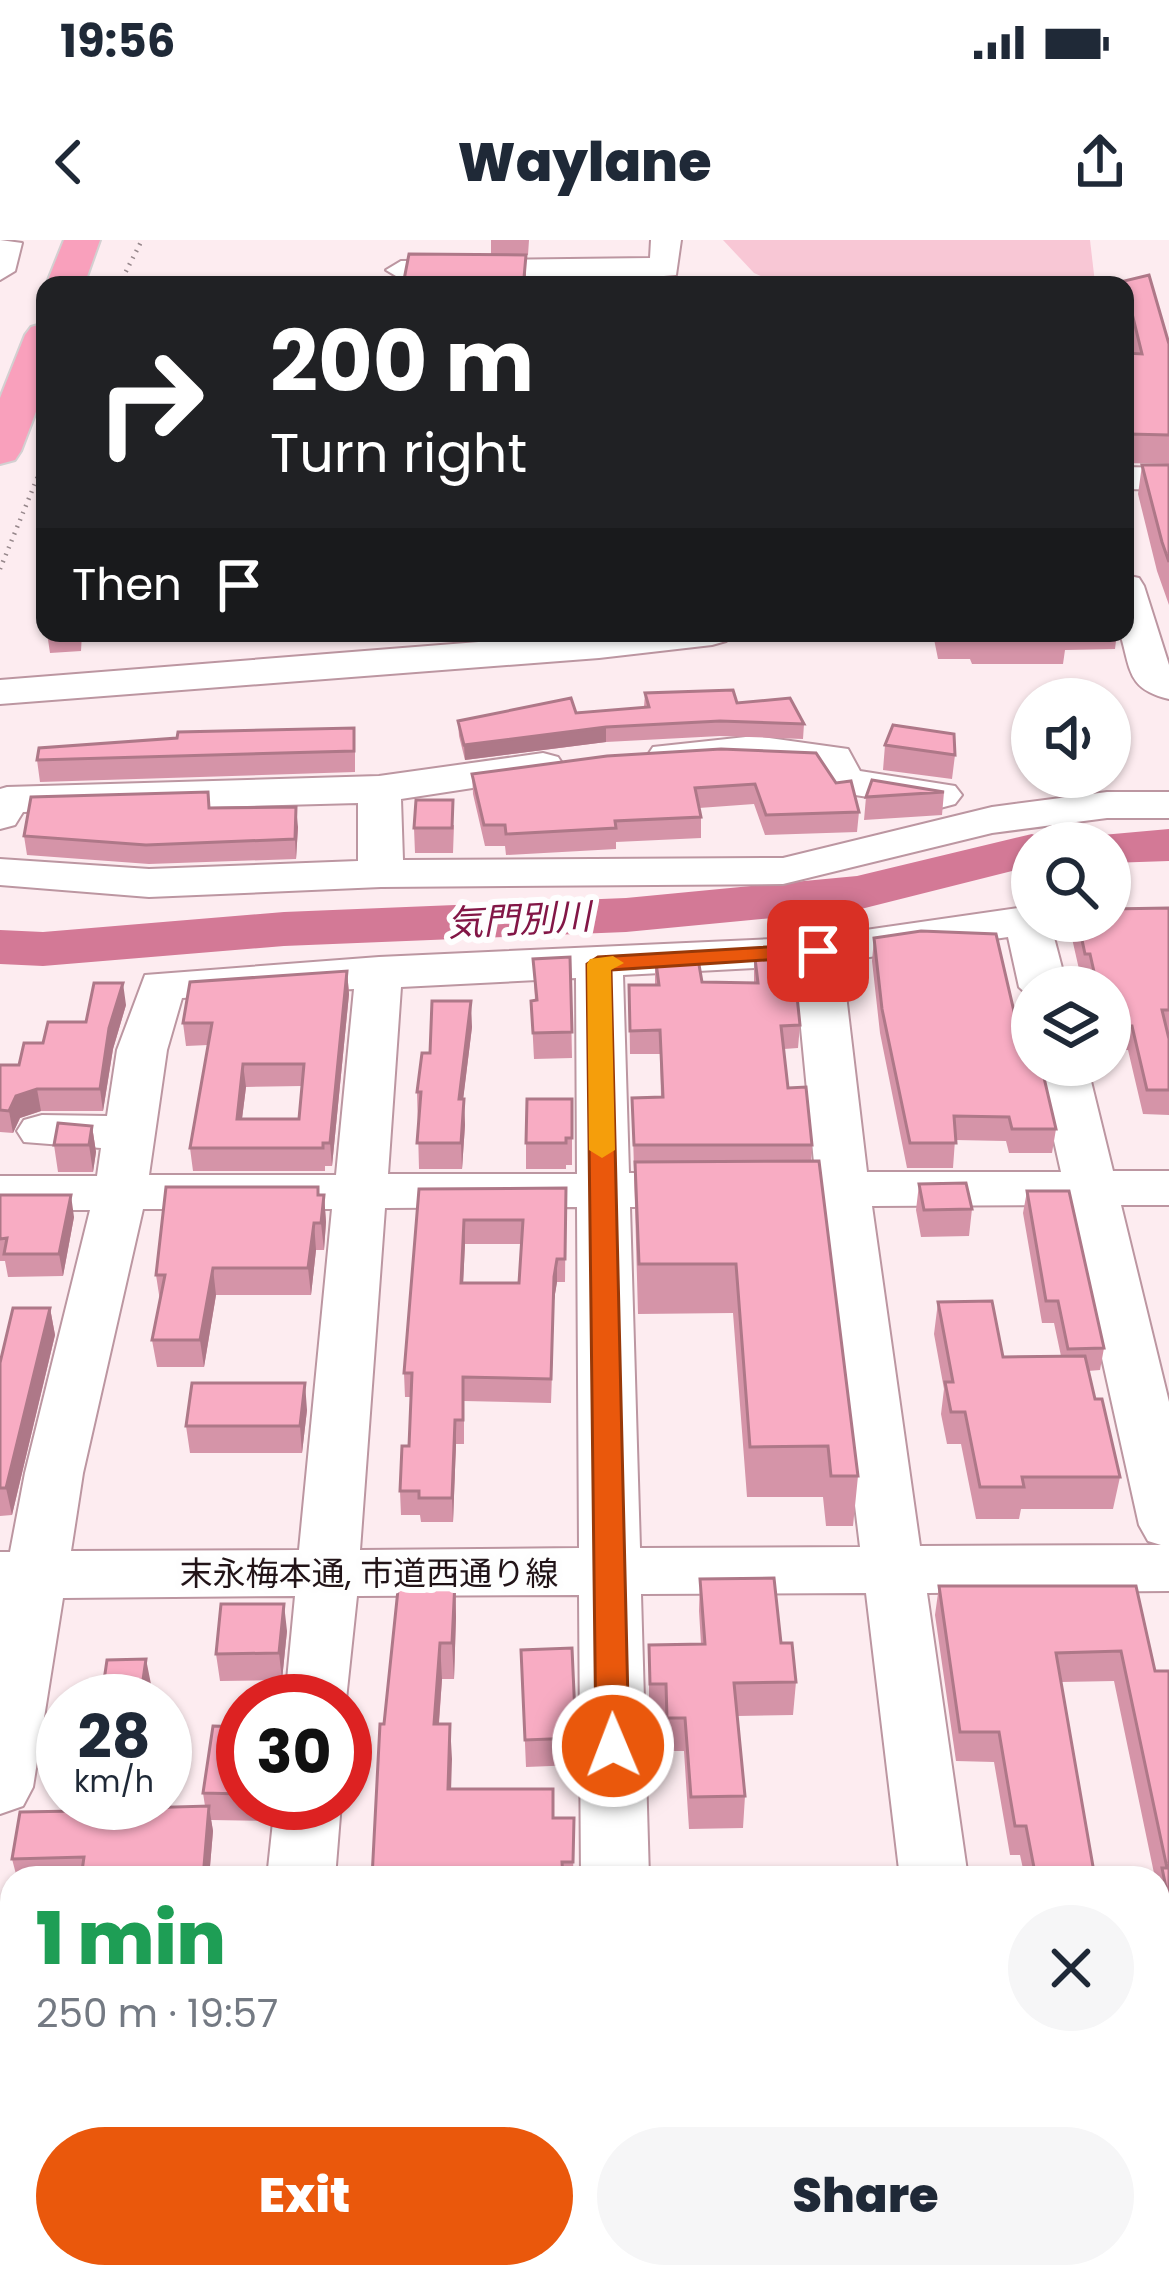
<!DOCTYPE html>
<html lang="en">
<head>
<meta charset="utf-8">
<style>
  body { margin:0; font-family:Poppins,"Noto Sans JP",sans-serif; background:#f6f6f7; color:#1f2937; height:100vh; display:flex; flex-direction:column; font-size:45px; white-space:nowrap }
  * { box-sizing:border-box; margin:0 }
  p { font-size:39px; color:#747a83 }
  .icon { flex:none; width:66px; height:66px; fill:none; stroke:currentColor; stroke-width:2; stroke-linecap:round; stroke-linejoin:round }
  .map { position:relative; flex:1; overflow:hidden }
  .drawer { position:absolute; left:0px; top:1626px; width:1170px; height:423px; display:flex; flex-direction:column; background:#fff; border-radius:36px 36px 0 0; box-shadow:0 3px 9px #0004 }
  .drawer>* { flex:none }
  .top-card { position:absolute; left:36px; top:36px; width:1098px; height:366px; border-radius:24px; box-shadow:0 3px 9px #0004; background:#202124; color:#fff; overflow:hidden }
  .controls { position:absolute; left:1011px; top:438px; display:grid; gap:24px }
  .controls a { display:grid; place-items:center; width:120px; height:120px; border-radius:50%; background:#fff; box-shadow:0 3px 9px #0004; font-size:60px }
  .speed { position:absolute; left:36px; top:1434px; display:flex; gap:24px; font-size:60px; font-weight:700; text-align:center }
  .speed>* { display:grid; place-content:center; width:156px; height:156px; border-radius:50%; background:#fff; box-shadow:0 3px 9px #0004; line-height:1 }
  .speed small { font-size:30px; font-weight:400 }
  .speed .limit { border:18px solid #d22; background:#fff; color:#111 }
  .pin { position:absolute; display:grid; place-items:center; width:102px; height:102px; color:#fff; margin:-51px; border-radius:24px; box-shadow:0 6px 18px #0006 }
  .me { position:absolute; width:132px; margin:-66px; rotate:359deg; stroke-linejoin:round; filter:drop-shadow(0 0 9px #0008) }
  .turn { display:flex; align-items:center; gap:42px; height:252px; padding:0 36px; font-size:54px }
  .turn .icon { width:156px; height:156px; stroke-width:2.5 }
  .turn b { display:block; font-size:84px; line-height:102px }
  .then { display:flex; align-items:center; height:114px; padding:0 36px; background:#0003; gap:24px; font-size:45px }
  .round { display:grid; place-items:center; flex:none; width:126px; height:126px; border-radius:63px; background:#f6f6f7 }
  .overview { display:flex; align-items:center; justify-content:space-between; height:204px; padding:0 36px }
  h1 { font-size:72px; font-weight:800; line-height:90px; color:#1e9e55 }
  .cta { display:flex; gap:24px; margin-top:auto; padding:24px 36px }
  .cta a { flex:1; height:138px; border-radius:72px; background:#ea580c; color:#fff; font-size:48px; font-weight:800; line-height:138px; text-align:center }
  .cta a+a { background:#f6f6f7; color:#1f2937 }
  .status { display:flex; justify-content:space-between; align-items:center; height:84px; padding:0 60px; background:#fff; direction:ltr }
  .status svg { height:33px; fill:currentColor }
  header { display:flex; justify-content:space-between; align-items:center; height:156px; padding:0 36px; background:#fff; font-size:54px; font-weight:800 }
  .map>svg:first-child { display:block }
</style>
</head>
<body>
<div class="status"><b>19:56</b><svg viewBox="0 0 49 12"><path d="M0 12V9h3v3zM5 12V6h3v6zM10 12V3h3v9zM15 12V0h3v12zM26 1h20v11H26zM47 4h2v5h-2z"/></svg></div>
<header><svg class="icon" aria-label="back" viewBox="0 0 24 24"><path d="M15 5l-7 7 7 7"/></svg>Waylane<svg class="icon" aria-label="share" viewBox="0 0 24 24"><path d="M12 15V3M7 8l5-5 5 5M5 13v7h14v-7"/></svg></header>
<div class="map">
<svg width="1169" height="2048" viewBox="0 0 1169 2048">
  <rect width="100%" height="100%" fill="#fdecf0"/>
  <!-- green -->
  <path fill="#f8c7d5" d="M723,0H1090L1095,43L780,45L754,33Z"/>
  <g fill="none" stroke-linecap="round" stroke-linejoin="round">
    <!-- stream -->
    <path stroke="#d37996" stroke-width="14" d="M0,1952L12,1953
      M350,2037L370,2048"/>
    <!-- river -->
    <path fill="#d37996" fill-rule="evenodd" d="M1169,589V621L1110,623V603H1086L1091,596Z
      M1032,594L1054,603H1032V626L857,670L626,692L284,706L43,726L0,724V690L43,692L284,672L626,658L857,636Z"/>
    <defs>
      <path id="minor" d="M0,0L22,3L15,31L0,40Z
        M651,0H681L676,35L615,40L401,39L386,30L401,21L650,18Z
        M1125,227L1169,228V250L1125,249Z
        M1125,335L1139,338L1144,346L1169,425V459C1127,449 1131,430 1120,393H1125Z
        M593,393H732L726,401L712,405L599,418L0,464V440Z
        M755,496L848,509L860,531L955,546L962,555L955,564L940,568L829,551L817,529L755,522L668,529L653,525L647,516L653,507Z
        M543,513L558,517L564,526L558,535L401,559L403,620L783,618L992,567L1107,552H1169V578H1107L992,593L783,644L381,647L149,657L0,645V619L149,629L358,621V563L23,572L15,585L0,589V549L7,547L379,536Z
        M1032,666V681H1054L1051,686L1067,747H1032V759L1019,747L1008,697L842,721L867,932H1061L1037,825H1087L1113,931H1169V965H1121L1169,1162V1351L927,1353L968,1638H900L866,1353L641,1354L649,1638H581L579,1355L357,1356L345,1469V1461H285L295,1356L63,1358L33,1547L23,1566L0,1574V1312H10L25,1233L90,970H0V936H97L101,908L24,902L17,891L24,880L42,875L107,876L117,810L145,735L379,717L817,697ZM795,726L815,933H629L623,735ZM576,738L577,934H388L401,747ZM354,749L336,935H149L167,810L182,758ZM1068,965L1139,1285L1148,1301L1161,1305L920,1306L872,966ZM819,966L860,1307L640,1308L630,967ZM577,967L579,1308L360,1310L385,968ZM143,969H332L299,1310L71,1311L83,1233Z
        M275,1563H341L335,1638H267Z
        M0,1801L12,1802V1868L0,1867Z
        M1158,1940H1169V2012H1158Z"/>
      <path id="highway" d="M64,0H100L84,45H46Z
        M45,83V148L21,211L15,220L0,224V158L25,95L31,87Z"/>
    </defs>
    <!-- minor casing -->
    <use href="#minor" stroke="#bc96a1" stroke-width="4"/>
    <!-- highway casing -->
    <use href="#highway" stroke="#d3d0d1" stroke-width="4"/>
    <!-- path -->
    <path stroke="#96878b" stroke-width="4.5" stroke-dasharray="1.5 6" stroke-linecap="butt" d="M119,45L142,0
      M0,329L45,219"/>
    <!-- minor -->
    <use href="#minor" fill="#fff" fill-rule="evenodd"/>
    <!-- highway -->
    <use href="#highway" fill="#f9a0bc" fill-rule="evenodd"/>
  </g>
  <!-- wall -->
  <path fill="#d594a8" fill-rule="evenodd" d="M491,0H529L528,15H526V45H403L491,15Z
    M1124,41L1169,104V224L1125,223V113H1131L1125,88Z
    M1142,225H1169V365L1157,331L1138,254Z
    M47,393H82L81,411L50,413Z
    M110,393H165L110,396Z
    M899,393H1117L1115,409L1065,410L1063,424H972L970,419H938L934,399H900Z
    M645,453L737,463L804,484L803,499L720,496L606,502L465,520L459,496L458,481L644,467Z
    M885,505L955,515L952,539L883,530Z
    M355,509V532L40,542L37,520Z
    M472,534L836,543L859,572L857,592L765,595L754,564L699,568L701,577V598L616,602V609L506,615L505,606H485L473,554Z
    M944,552L942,575L864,580L866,557Z
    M210,568L298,587L296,619L149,624L27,615L24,596Z
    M454,585L453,613H415L414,588Z
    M1169,668V875L1143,874L1128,810L1111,811L1110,807V747H1088L1086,738H1081L1071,694L1074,681H1110Z
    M874,698L1016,780L1056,889L1052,913H1009L1006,901L955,900L953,928H907L880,793L872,721Z
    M754,710L800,785L798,808L784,809L788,848L812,905L811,921L858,1236L853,1286H826L823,1257H747L733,1073L638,1074L632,858L661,857L660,814H630L629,745H655V715L702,742L754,743Z
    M570,717L572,818L534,819L531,761L535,760L533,719Z
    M347,731L349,754L332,926H325V931H193L190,908L208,805L186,806L183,783ZM302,846L299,879H242L246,847Z
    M126,765L113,809L103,871H41L20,878L13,893L0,892V825H19L43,803Z
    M472,787L463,859L465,885L462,929H419L417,852L430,813Z
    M572,859V925H566V929H526V903Z
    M92,886L96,912L93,932H58L54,905Z
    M919,944L972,969L969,996L921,997L916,970Z
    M566,948L565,1042H557L554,1060L551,1163L464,1161V1204H456L453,1282H421L420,1275H401L400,1251L409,1206L411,1157H405L404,1133L419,949ZM465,1004H521L519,1043H463Z
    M1027,951L1104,1108L1100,1130L1088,1131L1095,1159L1120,1237L1113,1269H1021L1019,1279H976L961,1204H947L941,1174L944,1149L934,1094L938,1062L1003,1117L1061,1116L1054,1083H1042L1023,973Z
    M0,955L74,977L63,1036L8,1037L5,1021H0Z
    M319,955H324L326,982L324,1010H316L311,1055H216L204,1127H157L152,1100L160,1061L156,1035Z
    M50,1068L55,1095L12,1275L0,1276V1123Z
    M307,1170L302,1213H190L186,1186Z
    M700,1339L781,1403L796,1442L793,1475L737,1476L745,1556L743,1588L689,1589L684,1511H666L665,1476L649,1477V1405L701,1404L699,1371Z
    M455,1341L456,1377L454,1439H442L439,1484H450L451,1549L553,1578H574L573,1638H372L384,1484Z
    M939,1346H1136L1155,1431H1169V1814H1158V1638H1155L1114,1441L1061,1442L1095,1638H1025L1020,1615H1010L994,1522L956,1521L935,1375Z
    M287,1391L282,1440L220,1441L216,1414Z
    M521,1410L576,1498V1525L526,1527Z
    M243,1487V1563H269L267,1581L211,1580L213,1591L209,1638H17L12,1619L77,1571L78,1563H148V1568L205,1566L203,1553Z"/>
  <!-- shaded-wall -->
  <path fill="#ae7888" d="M606,487V502L465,520L464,505Z
    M296,567L298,587L296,619L295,599Z
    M347,731L349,754L332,926L330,903Z
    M123,743L126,765L113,809L103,871L100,849L109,788Z
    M471,761L472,787L460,885L459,859Z
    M243,824L246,847L239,902L237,879Z
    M37,849L41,871L20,878L13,893L9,871L16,856Z
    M464,859L465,885L462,929L461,903Z
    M92,886L96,912L93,932L89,905Z
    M71,955L74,977L63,1036L59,1014Z
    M324,955L326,982L324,1010L321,983Z
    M464,980L465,1004L462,1067L461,1043Z
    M314,983L316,1010L311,1055L308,1028Z
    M557,1019V1042L554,1060L551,1163L554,1037Z
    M213,1028L216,1055L204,1127L200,1100Z
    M50,1068L55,1095L12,1275L6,1248Z
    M305,1143L307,1170L302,1213L300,1186Z
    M455,1180L456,1204L453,1282L452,1258Z
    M455,1341L456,1377L454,1439L452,1403Z
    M284,1364L287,1391L282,1440L279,1413Z
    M440,1403L442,1439L436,1520L434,1484Z
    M146,1419L151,1444L148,1461H140Z
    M450,1484L452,1519L450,1585L448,1549Z
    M209,1566L213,1591L209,1638H203Z
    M150,2037H159L158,2048H149Z"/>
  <!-- building -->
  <path fill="#f8acc3" stroke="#ae7888" stroke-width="3" fill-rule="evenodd" d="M409,14L526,15L524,38H469L468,45H403Z
    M1149,35L1169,104V195L1129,194L1125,202V161H1132L1125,132V113L1142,114L1124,41Z
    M1142,225H1169V322L1162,302Z
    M975,393H1067V394H975Z
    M733,450L737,463L790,458L804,484L720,481L606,487L464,505L458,481L571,458L576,473L649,467L645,453Z
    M893,485L954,494L955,515L885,505Z
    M354,488V511L37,520L39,508L177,498L178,492Z
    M721,509L816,513L836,543L851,541L859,572L766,575L755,544L695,548L701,577L615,581L616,588L506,594L505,585H484L472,534L607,516Z
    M872,540L944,552L866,557Z
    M208,552L209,568L296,567L295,599L146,605L24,596L31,557Z
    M416,560H453L452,588H414Z
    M1169,668V770H1162L1169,799V850H1147L1132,786H1115L1110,768V747L1097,745L1090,714H1085L1078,681H1110V669Z
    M921,691L996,694L1016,780H1025L1028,790H1032V825H1041L1056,889H1012L1009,877L954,876L956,903H910L882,769L874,698Z
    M792,708L800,785L781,786L788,848L806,847L812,905H634L632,858L663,857L660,790L630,791L629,745H659L655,715L697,713L702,742L758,743L754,710Z
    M570,717L572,792L533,793L531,761L537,760L533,719Z
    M347,731L330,903H323V908H190L212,783H183L190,742ZM243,824H304L299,879H237Z
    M94,743H123L109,788L100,849H37L16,856L9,871L0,870V825H19L24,803H43L48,782H86Z
    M432,761H471L459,859H464L461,903H417L421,852H417L422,813H430Z
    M527,859H572V898H566V903H526Z
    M58,883L92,886L89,905H54Z
    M819,921L858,1236H831L828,1206L750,1207L736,1024H639L635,922Z
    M966,943L972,969L924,970L919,944Z
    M166,947H318V955H324L321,983H314L308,1028H213L200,1100H152L165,1035H156Z
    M566,948L565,1019H557L554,1037L551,1139L463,1137V1180H455L452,1258H419V1251H400L402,1206H409L412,1133H404L419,949ZM464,980H523L519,1043H461Z
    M1027,951H1069L1104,1108L1068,1109L1058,1061H1046Z
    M0,955H71L59,1014H4L7,998L0,999Z
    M992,1061L1003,1117L1085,1116L1095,1159H1102L1120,1237H1022L1024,1247H980L965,1172H951L945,1142H953L938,1062Z
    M13,1068H50L6,1248H0V1123Z
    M192,1143H305L300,1186H186Z
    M774,1338L781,1403H792L796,1442L734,1443L745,1556L691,1557L685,1478H667L666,1444H650L649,1405L705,1404L700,1339Z
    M399,1340L455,1341L452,1403H440L434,1484H450L448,1549H553V1578H574L573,1622H562L563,1638H372L380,1484H384Z
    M939,1346H1136L1155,1431H1169V1786H1158V1652H1167L1162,1628H1167L1121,1411L1056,1413L1095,1638H1036L1026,1586H1015L999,1492H960Z
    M221,1364H284L279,1413L216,1414Z
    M572,1408L576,1498L525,1500L521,1410Z
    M146,1419L140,1461H101L107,1420Z
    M213,1486L243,1487V1554L203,1553Z
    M78,1563H140V1568L209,1566L203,1638H81L84,1617L12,1619L20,1572L77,1571Z
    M48,2037H150L149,2048H46Z"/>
  <!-- route -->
  <path fill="#ea580c" stroke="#983908" stroke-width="3" d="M818,704L829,711L826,716L611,730L629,1506L624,1516L613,1520L601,1516L596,1506L587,724L598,717Z"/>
  <!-- slow -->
  <path fill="#f59e0b" d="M613,716L624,723L611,730L615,910L602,918L589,910L587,724L590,719Z"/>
  <g text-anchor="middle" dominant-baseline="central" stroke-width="12" stroke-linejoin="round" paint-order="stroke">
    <!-- street labels -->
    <g font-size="33" fill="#221418" stroke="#fefefe">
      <text x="369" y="1333">末永梅本通, 市道西通り線</text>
    </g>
    <!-- water labels -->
    <g font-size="36" font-style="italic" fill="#821646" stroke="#fefefe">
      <text transform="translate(519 680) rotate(-3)">気門別川</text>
    </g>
  </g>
</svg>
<div class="controls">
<a><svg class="icon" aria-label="sound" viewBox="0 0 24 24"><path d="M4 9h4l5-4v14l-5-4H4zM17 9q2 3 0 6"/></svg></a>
<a><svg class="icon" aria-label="search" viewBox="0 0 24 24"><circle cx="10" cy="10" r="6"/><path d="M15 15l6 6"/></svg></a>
<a><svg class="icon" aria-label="layers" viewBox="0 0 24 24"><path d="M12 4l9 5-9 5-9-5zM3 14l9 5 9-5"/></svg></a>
</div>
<div class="speed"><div>28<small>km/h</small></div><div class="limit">30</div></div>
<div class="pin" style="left:818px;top:711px;background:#d93025"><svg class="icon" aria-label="arrive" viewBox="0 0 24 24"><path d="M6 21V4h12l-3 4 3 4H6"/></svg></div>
<svg class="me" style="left:613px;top:1506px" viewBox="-20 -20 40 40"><circle r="17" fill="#ea580c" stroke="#fff" stroke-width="3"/><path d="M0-11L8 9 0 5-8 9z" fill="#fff"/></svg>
<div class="top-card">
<div class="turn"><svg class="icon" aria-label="right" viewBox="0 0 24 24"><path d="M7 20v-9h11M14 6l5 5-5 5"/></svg><div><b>200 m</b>Turn right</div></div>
<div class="then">Then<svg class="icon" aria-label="arrive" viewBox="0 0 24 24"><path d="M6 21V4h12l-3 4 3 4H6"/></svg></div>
</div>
<section class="drawer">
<div class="overview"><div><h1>1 min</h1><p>250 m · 19:57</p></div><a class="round"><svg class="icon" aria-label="close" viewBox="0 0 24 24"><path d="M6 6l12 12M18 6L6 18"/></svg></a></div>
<div class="cta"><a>Exit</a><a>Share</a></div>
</section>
</div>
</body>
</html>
